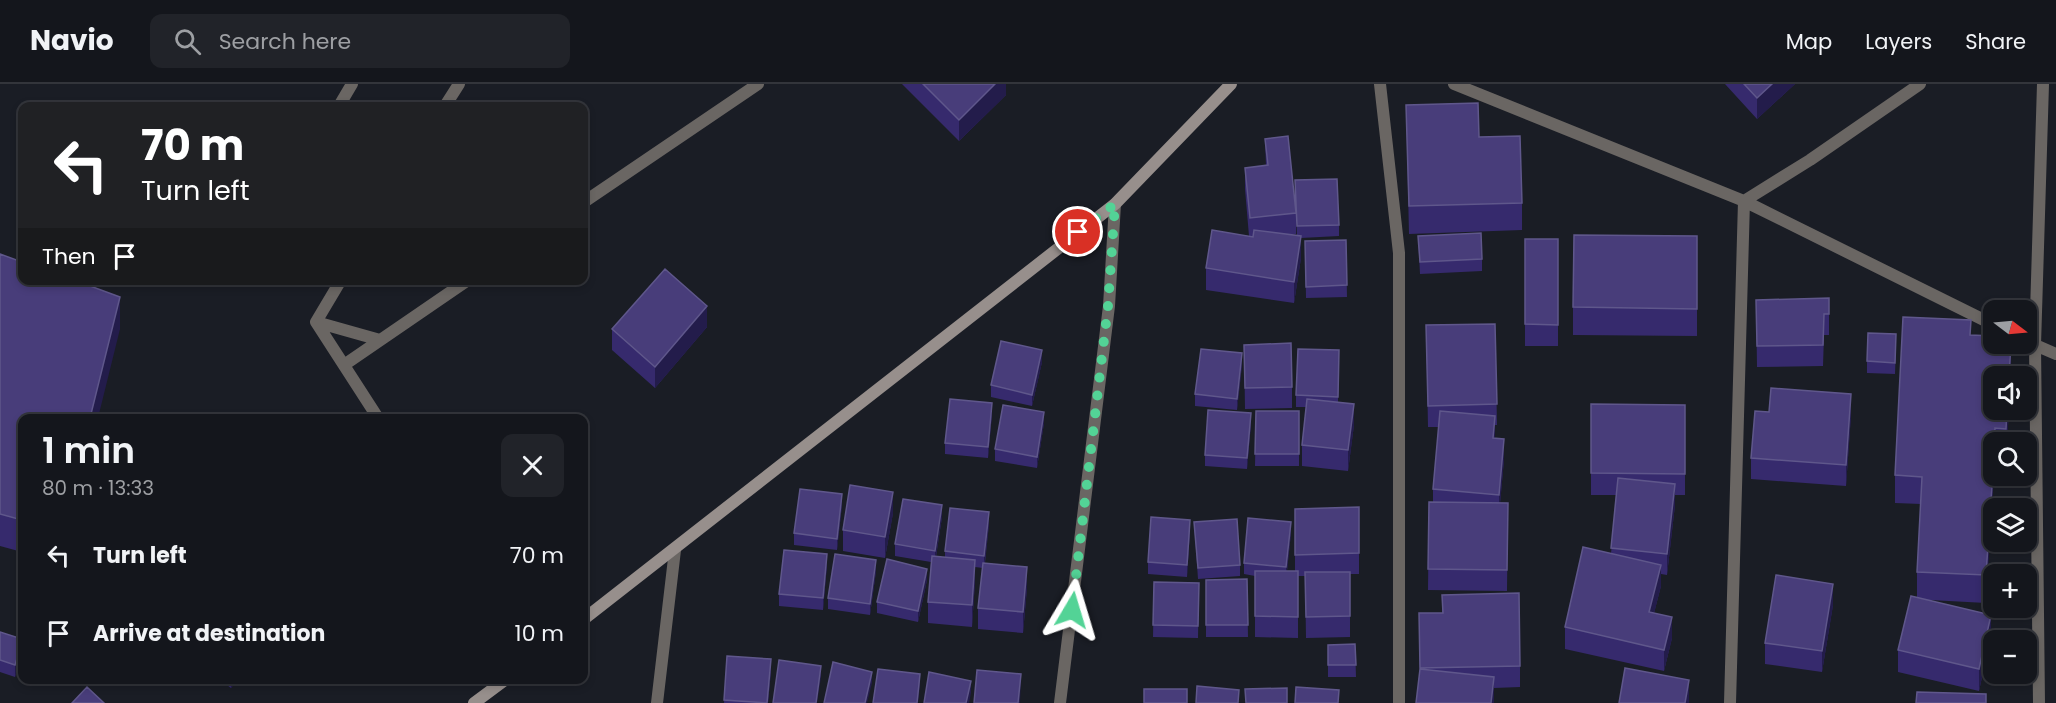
<!DOCTYPE html>
<html lang="en">
<head>
<meta charset="utf-8">
<style>
  body { margin:0; font-family:Poppins,sans-serif; background:#212329; color:#f1f3f6; height:100vh; display:flex; flex-direction:column; font-size:22px; white-space:nowrap }
  * { box-sizing:border-box; margin:0 }
  p { font-size:20px; color:#9d9fa3 }
  .icon { flex:none; width:33px; height:33px; fill:none; stroke:currentColor; stroke-width:2; stroke-linecap:round; stroke-linejoin:round }
  .map { position:relative; flex:1; overflow:hidden }
  .drawer { position:absolute; left:18px; top:330px; width:570px; height:270px; display:flex; flex-direction:column; background:#14161c; border-radius:12px; box-shadow:0 3px 9px #0003,0 0 0 2px #33353b }
  .drawer>* { flex:none }
  .guide { position:absolute; left:18px; top:18px; width:570px; height:183px; border-radius:12px; box-shadow:0 3px 9px #0003,0 0 0 2px #33353b; background:#202124; color:#fff; overflow:hidden }
  .needle { width:39px; rotate:106deg }
  .tools { position:absolute; left:1983px; top:216px; display:grid; gap:12px }
  .tools a { display:grid; place-items:center; width:54px; height:54px; border-radius:12px; background:#14161c; box-shadow:0 3px 9px #0003,0 0 0 2px #33353b; font-size:30px }
  .pin { position:absolute; display:grid; place-items:center; width:51px; height:51px; color:#fff; margin:-26px; border:3px solid #fff; border-radius:50%; box-shadow:0 2px 6px #0007 }
  .me { position:absolute; width:66px; margin:-33px; rotate:7deg; stroke-linejoin:round; filter:drop-shadow(0 0 4px #0008) }
  .turn { display:flex; align-items:center; gap:21px; height:126px; padding:0 24px; font-size:27px }
  .turn .icon { width:78px; height:78px; stroke-width:2.5 }
  .turn b { display:block; font-size:42px; line-height:51px }
  .then { display:flex; align-items:center; height:57px; padding:0 24px; background:#0003; gap:12px; font-size:22px }
  .round { display:grid; place-items:center; flex:none; width:63px; height:63px; border-radius:12px; background:#212329 }
  .summary { display:flex; align-items:center; justify-content:space-between; height:102px; padding:0 24px }
  h1 { font-size:36px; font-weight:600; line-height:45px }
  ul { padding:0; list-style:none }
  li { display:flex; align-items:center; gap:18px; height:78px; padding:0 24px }
  li div { flex:1 }
  li b { display:block; font-size:22px }
  li em { font-style:normal }
  header { display:flex; align-items:center; gap:36px; box-sizing:border-box; height:84px; padding:0 30px; background:#14161c; border-bottom:2px solid #33353b }
  header strong { font-size:28px }
  nav { display:flex; gap:33px; margin-inline-start:auto; font-size:21px }
  .search { width:420px; height:54px; background:#212329; display:flex; align-items:center; gap:15px; box-sizing:border-box; padding:0 21px; border-radius:12px; color:#9d9fa3; font-size:22px }
  .map>svg:first-child { display:block }
</style>
</head>
<body>
<header>
<strong>Navio</strong>
<div class="search"><svg class="icon" aria-label="search" viewBox="0 0 24 24"><circle cx="10" cy="10" r="6"/><path d="M15 15l6 6"/></svg>Search here</div>
<nav><a>Map</a><a>Layers</a><a>Share</a></nav>
</header>
<div class="map">
<svg width="2056" height="619" viewBox="0 0 2056 619">
  <rect width="100%" height="100%" fill="#1a1d25"/>
  <g fill="none" stroke-linecap="round" stroke-linejoin="round">
    <!-- service -->
    <path stroke="#6a6663" stroke-width="12" d="M339,22L352,0
      M445,22L459,0
      M584,118L758,0
      M341,196L316,238L378,334
      M316,238L380,256
      M344,281L468,196"/>
    <!-- minor -->
    <path stroke="#6a6663" stroke-width="12" d="M1380,0L1399,169V619
      M1454,0L1744,117L1994,241
      M2026,257L2056,270
      M657,619L675,466
      M1060,619L1109,222L1115,120
      M1730,619L1744,117L1810,76L1920,0
      M2039,619L2035,261L2043,0"/>
    <!-- secondary -->
    <path stroke="#978f8c" stroke-width="12" d="M584,535L1115,120L1231,0
      M474,619L505,596"/>
  </g>
  <!-- wall -->
  <path fill="#362a6d" fill-rule="evenodd" d="M902,0H1006V11L959,57Z
    M1725,0H1795L1757,35Z
    M1406,21L1522,119V146L1409,150Z
    M1265,55L1296,129L1295,96L1339,141V152L1301,154V174L1294,219L1206,206V184L1249,152L1245,105V84L1266,82ZM1296,129L1297,152L1289,151L1296,150Z
    M1418,152L1482,175V187L1420,190Z
    M1697,152V252L1573,251V223Z
    M1525,155H1558V262H1525Z
    M1346,156L1347,213L1306,214L1305,157Z
    M0,170L120,245L22,334V468L0,462Z
    M1829,214V251H1824L1823,282L1757,283L1756,216Z
    M1495,240L1497,341H1495L1494,355L1504,376L1500,419H1508L1507,507L1428,506L1429,418L1433,419V405L1439,343H1428L1426,241Z
    M707,243L655,304L612,266V245Z
    M1971,251L2011,281V292H1994L2009,326L2007,358H1994L1986,519L1930,516L1991,552L1979,607L1898,588V566L1917,513V488L1921,420L1895,419V391Z
    M1244,261L1292,303V324L1245,325Z
    M1896,262L1895,290L1867,289V277Z
    M1339,266L1338,318L1354,341L1348,387L1302,382V361L1306,323H1296V311Z
    M1042,278L1032,322L991,313V301Z
    M1242,281L1237,326L1195,322V310Z
    M1591,320L1685,321V411H1675V421L1667,491L1661,490V502L1654,529L1672,554L1664,587L1565,565V543L1611,470L1616,411H1591Z
    M1256,327H1299V382H1255Z
    M1769,328L1851,331L1846,402L1751,395V374Z
    M992,330L988,374L945,370V359Z
    M1044,339L1037,384L995,377V365Z
    M1251,340L1247,385L1205,382V371Z
    M842,421L837,466L794,461V449Z
    M1359,423V490H1350V553L1306,554L1305,492H1298V554L1255,553V492L1244,490V479L1291,449L1287,487H1295V425Z
    M893,429L885,474L843,467V446Z
    M942,433L936,473H945V467L989,440L985,479L1027,504L1023,549L978,545V524L983,484L975,483V497L972,543L928,539V518L931,478L895,472V460Z
    M1194,438L1240,481V492L1198,495Z
    M1190,447L1187,493L1148,490V478Z
    M827,481L823,526L779,522V510Z
    M876,487L870,531L828,525V514Z
    M1247,495L1248,553H1206V496Z
    M927,496L918,538L877,529V518Z
    M1154,498L1199,499L1198,554L1153,553Z
    M1442,511L1520,582V603L1494,604V619H1416L1420,588L1419,529H1442Z
    M1833,521L1822,588L1765,580V559Z
    M0,548L22,555V569L15,593L0,588Z
    M1355,560L1356,593H1328V561Z
    M727,572L771,587L768,619H724Z
    M220,596H237L231,604Z"/>
  <!-- shaded-wall -->
  <path fill="#231c4b" d="M995,0H1006V11L959,57V36Z
    M1772,0H1795L1757,35V14Z
    M1301,152V174L1294,219V198Z
    M120,213V245L98,334H90Z
    M707,222V243L655,304V283Z
    M2011,260V292H2009Z
    M1042,266V278L1032,322V311Z
    M1242,269V281L1237,326V315Z
    M1851,310V331L1846,402V381Z
    M992,319V330L988,374V363Z
    M1354,320V341L1348,387V366Z
    M2007,326H2009L2007,358H2006Z
    M1044,328V339L1037,384V373Z
    M1251,329V340L1247,385V374Z
    M1495,332V353L1493,375V354Z
    M1504,355V376L1499,432V411Z
    M1994,372V392L1986,519V491Z
    M1675,400V421L1667,491V470Z
    M893,408V429L885,474V453Z
    M842,410V421L837,466V455Z
    M942,421V433L935,478V467Z
    M989,428V440L984,484V472Z
    M1190,436V447L1187,493V481Z
    M1291,438V449L1286,495V483Z
    M827,470V481L823,526V514Z
    M876,476V487L870,531V520Z
    M975,476V497L972,543V521Z
    M1661,481V502L1649,549V528Z
    M1027,483V504L1023,549V528Z
    M927,485V496L918,538V527Z
    M1833,500V521L1822,588V567Z
    M1991,531V552L1979,607V585Z
    M1672,533V554L1664,587V566Z
    M22,558V569L15,593V581Z
    M771,575V587L768,619H767Z
    M821,582V593L817,619H816Z
    M872,588V599L867,619H865Z
    M920,590V602L918,619H917Z
    M1021,590L1020,619H1018Z
    M1494,593V619H1491Z
    M231,596H237L231,604Z
    M1689,596V619H1685Z
    M971,597V609L969,619H966Z"/>
  <!-- building -->
  <path fill="#483d7a" stroke="#5f578b" stroke-width="1.5" d="M923,0H995L959,36Z
    M1744,0H1772L1757,14Z
    M1478,19L1479,53L1520,52L1522,119L1409,122L1406,21Z
    M1288,52L1296,129L1250,134L1245,84L1268,81L1265,55Z
    M1337,95L1339,141L1297,142L1295,96Z
    M1212,146L1253,153L1254,146L1301,152L1294,198L1206,184Z
    M1481,149L1482,175L1420,178L1418,152Z
    M1574,151L1697,152V225L1573,223Z
    M1525,155H1558V241L1525,240Z
    M1346,156L1347,201L1306,203L1305,157Z
    M0,170L22,178V196H74L120,213L90,334H22V436L0,430Z
    M665,185L707,222L655,283L612,245Z
    M1829,214V230H1824L1823,261L1757,262L1756,216Z
    M1903,233L1971,236L1970,251L1994,252V260H2011L2009,292H1994V326H2007L2006,345L1995,344L1994,358V372L1986,491L1917,488L1922,393L1895,391Z
    M1495,240L1497,320L1428,322L1426,241Z
    M1868,249L1896,250L1895,279L1867,277Z
    M1001,257L1042,266L1032,311L991,301Z
    M1291,259L1292,303L1245,304L1244,261Z
    M1201,265L1242,269L1237,315L1195,310Z
    M1298,265L1339,266L1338,313L1296,311Z
    M1771,304L1851,310L1846,381L1751,374L1755,327L1769,328Z
    M950,315L992,319L988,363L945,359Z
    M1307,315L1354,320L1348,366L1302,361Z
    M1591,320L1685,321V390L1591,389Z
    M1003,321L1044,328L1037,373L995,365Z
    M1208,326L1251,329L1247,374L1205,371Z
    M1256,327H1299V370H1255Z
    M1440,327L1495,332L1493,354L1504,355L1499,411L1433,405Z
    M1618,394L1675,400L1667,470L1611,464Z
    M850,401L893,408L885,453L843,446Z
    M800,405L842,410L837,455L794,449Z
    M903,415L942,421L935,467L895,460Z
    M1429,418L1508,419L1507,486L1428,485Z
    M1359,423V469L1295,471V425Z
    M950,424L989,428L984,472L945,467Z
    M1151,433L1190,436L1187,481L1148,478Z
    M1248,434L1291,438L1286,483L1244,479Z
    M1237,435L1240,481L1198,484L1194,438Z
    M1583,463L1661,481L1649,528L1672,533L1664,566L1565,543Z
    M784,466L827,470L823,514L779,510Z
    M835,470L876,476L870,520L828,514Z
    M932,472L975,476L972,521L928,518Z
    M887,475L927,485L918,527L877,518Z
    M983,479L1027,483L1023,528L978,524Z
    M1255,487H1298V533L1255,532Z
    M1305,488H1350V532L1306,533Z
    M1776,491L1833,500L1822,567L1765,559Z
    M1247,495L1248,541H1206V496Z
    M1154,498L1199,499L1198,542L1153,541Z
    M1519,509L1520,582L1420,584L1419,529H1443L1442,511Z
    M1911,512L1991,531L1979,585L1898,566Z
    M0,548L22,555V558L15,581L0,576Z
    M1355,560L1356,581H1328V561Z
    M727,572L771,575L767,619L724,616Z
    M779,576L821,582L816,619H773Z
    M833,578L872,588L865,619H824Z
    M1625,584L1689,596L1685,619H1619Z
    M878,585L920,590L917,619H873Z
    M1420,585L1494,593L1491,619H1416Z
    M977,586L1021,590L1018,619H974Z
    M929,588L971,597L966,619H924Z
    M1197,602L1239,606L1238,619H1196Z
    M87,603L104,619H72Z
    M1296,603L1339,606L1338,619H1295Z
    M1287,604V619H1246L1245,605Z
    M1144,605H1187V619H1144Z
    M1917,608L1986,610V619H1916Z"/>
  <g fill="none" stroke-linecap="round" stroke-linejoin="round">
    <!-- route -->
    <path stroke="#53d396" stroke-width="10" stroke-dasharray="0 18" d="M1072,526L1108,222L1115,120L1078,148"/>
  </g>
</svg>
<div class="tools">
<a><svg class="needle" viewBox="-14 -14 28 28"><path d="M0-13l5 13h-10z" fill="#e53935"/><path d="M0 13l5-13h-10z" fill="#9d9fa3"/></svg></a>
<a><svg class="icon" aria-label="sound" viewBox="0 0 24 24"><path d="M4 9h4l5-4v14l-5-4H4zM17 9q2 3 0 6"/></svg></a>
<a><svg class="icon" aria-label="search" viewBox="0 0 24 24"><circle cx="10" cy="10" r="6"/><path d="M15 15l6 6"/></svg></a>
<a><svg class="icon" aria-label="layers" viewBox="0 0 24 24"><path d="M12 4l9 5-9 5-9-5zM3 14l9 5 9-5"/></svg></a>
<a>+</a>
<a>−</a>
</div>
<div class="pin" style="left:1078px;top:148px;background:#d93025"><svg class="icon" aria-label="arrive" viewBox="0 0 24 24"><path d="M6 21V4h12l-3 4 3 4H6"/></svg></div>
<svg class="me" style="left:1072px;top:526px" viewBox="-20 -20 40 40"><path d="M0-17L14 15 0 8-14 15z" fill="#53d396" stroke="#fff" stroke-width="4"/></svg>
<div class="guide">
<div class="turn"><svg class="icon" aria-label="left" viewBox="0 0 24 24"><path d="M17 20v-9H6M10 6l-5 5 5 5"/></svg><div><b>70 m</b>Turn left</div></div>
<div class="then">Then<svg class="icon" aria-label="arrive" viewBox="0 0 24 24"><path d="M6 21V4h12l-3 4 3 4H6"/></svg></div>
</div>
<section class="drawer">
<div class="summary"><div><h1>1 min</h1><p>80 m · 13:33</p></div><a class="round"><svg class="icon" aria-label="close" viewBox="0 0 24 24"><path d="M6 6l12 12M18 6L6 18"/></svg></a></div>
<ul>
<li><svg class="icon" aria-label="left" viewBox="0 0 24 24"><path d="M17 20v-9H6M10 6l-5 5 5 5"/></svg><div><b>Turn left</b></div><em>70 m</em></li>
<li><svg class="icon" aria-label="arrive" viewBox="0 0 24 24"><path d="M6 21V4h12l-3 4 3 4H6"/></svg><div><b>Arrive at destination</b></div><em>10 m</em></li>
</ul>
</section>
</div>
</body>
</html>
